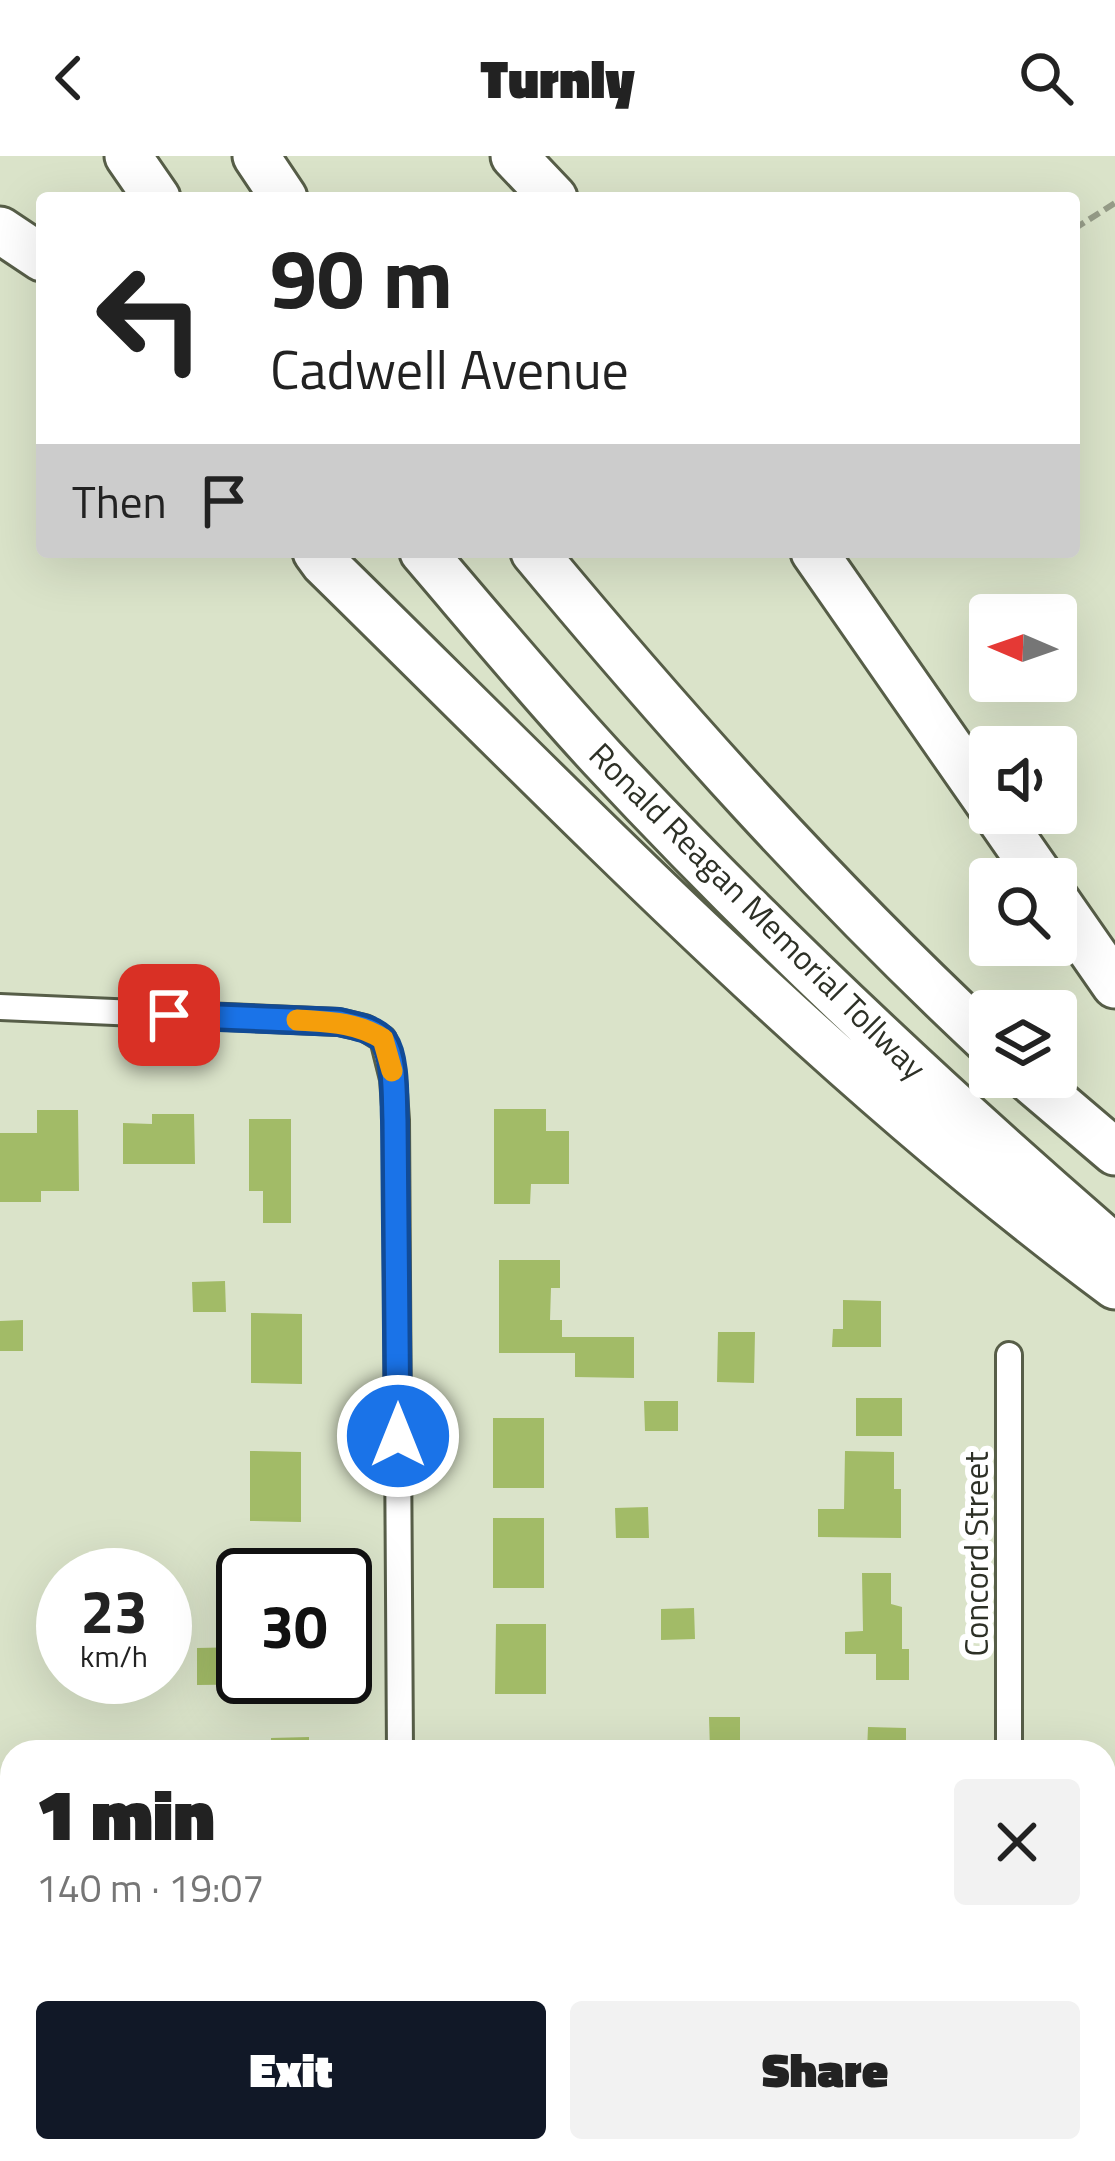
<!DOCTYPE html>
<html lang="en">
<head>
<meta charset="utf-8">
<style>
  body { margin:0; font-family:"Titillium Web",sans-serif; background:#f2f2f2; color:#222; height:100vh; display:flex; flex-direction:column; font-size:45px; white-space:nowrap }
  * { box-sizing:border-box; margin:0 }
  p { font-size:39px; color:#767676 }
  .icon { flex:none; width:66px; height:66px; fill:none; stroke:currentColor; stroke-width:2; stroke-linecap:round; stroke-linejoin:round }
  .map { position:relative; flex:1; overflow:hidden }
  .sheet { position:absolute; left:0px; top:1584px; width:1116px; height:423px; display:flex; flex-direction:column; background:#fff; border-radius:36px 36px 0 0; box-shadow:0 12px 48px #0002 }
  .sheet>* { flex:none }
  .top-card { position:absolute; left:36px; top:36px; width:1044px; height:366px; border-radius:12px; box-shadow:0 12px 48px #0002; background:#fff; color:#222; overflow:hidden }
  .needle { width:78px; rotate:272deg }
  .buttons { position:absolute; left:969px; top:438px; display:grid; gap:24px }
  .buttons a { display:grid; place-items:center; width:108px; height:108px; border-radius:12px; background:#fff; box-shadow:0 12px 48px #0002; font-size:60px }
  .speed { position:absolute; left:36px; top:1392px; display:flex; gap:24px; font-size:60px; font-weight:700; text-align:center }
  .speed>* { display:grid; place-content:center; width:156px; height:156px; border-radius:50%; background:#fff; box-shadow:0 12px 48px #0002; line-height:1 }
  .speed small { font-size:30px; font-weight:400 }
  .speed .limit { border:6px solid #111; border-radius:18px; background:#fff; color:#111 }
  .pin { position:absolute; display:grid; place-items:center; width:102px; height:102px; color:#fff; margin:-51px; border-radius:24px; box-shadow:0 6px 18px #0006 }
  .me { position:absolute; width:132px; margin:-66px; rotate:0deg; stroke-linejoin:round; filter:drop-shadow(0 0 9px #0008) }
  .turn { display:flex; align-items:center; gap:42px; height:252px; padding:0 36px; font-size:54px }
  .turn .icon { width:156px; height:156px; stroke-width:2.5 }
  .turn b { display:block; font-size:84px; line-height:102px }
  .then { display:flex; align-items:center; height:114px; padding:0 36px; background:#0003; gap:24px; font-size:45px }
  .round { display:grid; place-items:center; flex:none; width:126px; height:126px; border-radius:12px; background:#f2f2f2 }
  .overview { display:flex; align-items:center; justify-content:space-between; height:204px; padding:0 36px }
  h1 { font-size:72px; font-weight:800; line-height:90px }
  .primary-button { display:flex; gap:24px; margin-top:auto; padding:24px 36px }
  .primary-button a { flex:1; height:138px; border-radius:12px; background:#111827; color:#fff; font-size:48px; font-weight:800; line-height:138px; text-align:center }
  .primary-button a+a { background:#f2f2f2; color:#222 }
  header { display:flex; justify-content:space-between; align-items:center; height:156px; padding:0 36px; background:#fff; font-size:54px; font-weight:800 }
  .map>svg:first-child { display:block }
</style>
</head>
<body>
<header><svg class="icon" aria-label="back" viewBox="0 0 24 24"><path d="M15 5l-7 7 7 7"/></svg>Turnly<svg class="icon" aria-label="search" viewBox="0 0 24 24"><circle cx="10" cy="10" r="6"/><path d="M15 15l6 6"/></svg></header>
<div class="map">
<svg width="1115" height="2005" viewBox="0 0 1115 2005">
  <rect width="100%" height="100%" fill="#dae3c9"/>
  <!-- building -->
  <path fill="#a2bb67" d="M494,953H546V975H569V1028H531L530,1048H494Z
    M37,954H78L79,1035H41V1046H0V977H37Z
    M152,958H194L195,1008H123V967L152,968Z
    M249,963H291V1067H263V1035H249Z
    M499,1104H560V1132H551L550,1164H562V1181H634V1222L575,1221V1197H499Z
    M225,1125L226,1156H193L192,1126Z
    M843,1144L881,1145V1191H832L833,1173H843Z
    M251,1157L302,1158V1228L251,1227Z
    M23,1164V1195H0V1165Z
    M718,1176H755L754,1227L717,1226Z
    M856,1242H902V1280H856Z
    M644,1245H678V1275H645Z
    M493,1262H544V1332H493Z
    M250,1295L301,1296V1366L250,1365Z
    M845,1295L894,1296V1333H901V1382L818,1381V1353H844Z
    M648,1351L649,1382H616L615,1352Z
    M493,1362H544V1432H493Z
    M862,1417H891V1448L902,1451V1493H909V1524H876V1498H845V1476L863,1475Z
    M694,1452L695,1483L661,1484V1453Z
    M496,1468H546V1538H495Z
    M243,1491V1521H289V1528L197,1529V1492Z
    M709,1561H740V1595H710Z
    M868,1571L906,1572V1596H867Z
    M309,1581V1596H271V1582Z
    M1110,1889H1115V1926H1111Z
    M1106,1981H1115V2005H1106Z
    M230,1995H272V2001L230,2002Z
    M503,1995H566L567,2005H503Z
    M866,1995H909V2005H866Z"/>
  <g fill="none" stroke-linecap="round" stroke-linejoin="round">
    <defs>
      <path id="minor" d="M0,851L339,866L365,872L383,883L393,923L396,964L400,1596
        M1009,1199V1596
        M403,1995V2005
        M1009,1995L1010,2005"/>
      <path id="motorway" d="M128,0L157,42
        M256,0L284,42
        M514,0L554,42
        M0,74L42,102
        M316,396L324,407C579,657 827,916 1115,1130
        M423,396C482,465 540,535 602,602C763,775 936,937 1115,1092
        M534,396C677,568 826,734 990,887
        M814,396L990,649
        M996,657L1042,723
        M1056,744L1115,829
        M1027,921L1115,996"/>
    </defs>
    <!-- minor casing -->
    <use href="#minor" stroke="#575e48" stroke-width="30"/>
    <!-- motorway casing -->
    <use href="#motorway" stroke="#575e48" stroke-width="51"/>
    <!-- path -->
    <path stroke="#969c88" stroke-width="6" stroke-dasharray="12 6" stroke-linecap="butt" d="M1074,73L1115,47"/>
    <!-- minor -->
    <use href="#minor" stroke="#fff" stroke-width="24"/>
    <!-- motorway -->
    <use href="#motorway" stroke="#fff" stroke-width="45"/>
  </g>
  <g fill="none" stroke-linecap="round" stroke-linejoin="round">
    <defs>
      <path id="route" d="M169,859L339,866C354,870 374,872 384,885C396,902 394,944 395,964L398,1280"/>
    </defs>
    <!-- route casing -->
    <use href="#route" stroke="#114b97" stroke-width="30"/>
    <!-- route -->
    <use href="#route" stroke="#1a73e8" stroke-width="21"/>
    <!-- slow -->
    <path stroke="#f59e0b" stroke-width="21" d="M297,864C328,866 356,866 383,883L392,915"/>
  </g>
  <g text-anchor="middle" dominant-baseline="central" stroke-width="12" stroke-linejoin="round" paint-order="stroke">
    <!-- street labels -->
    <g font-size="33" fill="#2d3026" stroke="#fff">
      <text transform="translate(758 755) rotate(45)">Ronald Reagan Memorial Tollway</text>
      <text transform="translate(976 1398) rotate(-90)">Concord Street</text>
    </g>
  </g>
</svg>
<div class="buttons">
<a><svg class="needle" viewBox="-14 -14 28 28"><path d="M0-13l5 13h-10z" fill="#e53935"/><path d="M0 13l5-13h-10z" fill="#767676"/></svg></a>
<a><svg class="icon" aria-label="sound" viewBox="0 0 24 24"><path d="M4 9h4l5-4v14l-5-4H4zM17 9q2 3 0 6"/></svg></a>
<a><svg class="icon" aria-label="search" viewBox="0 0 24 24"><circle cx="10" cy="10" r="6"/><path d="M15 15l6 6"/></svg></a>
<a><svg class="icon" aria-label="layers" viewBox="0 0 24 24"><path d="M12 4l9 5-9 5-9-5zM3 14l9 5 9-5"/></svg></a>
</div>
<div class="speed"><div>23<small>km/h</small></div><div class="limit">30</div></div>
<div class="pin" style="left:169px;top:859px;background:#d93025"><svg class="icon" aria-label="arrive" viewBox="0 0 24 24"><path d="M6 21V4h12l-3 4 3 4H6"/></svg></div>
<svg class="me" style="left:398px;top:1280px" viewBox="-20 -20 40 40"><circle r="17" fill="#1a73e8" stroke="#fff" stroke-width="3"/><path d="M0-11L8 9 0 5-8 9z" fill="#fff"/></svg>
<div class="top-card">
<div class="turn"><svg class="icon" aria-label="left" viewBox="0 0 24 24"><path d="M17 20v-9H6M10 6l-5 5 5 5"/></svg><div><b>90 m</b>Cadwell Avenue</div></div>
<div class="then">Then<svg class="icon" aria-label="arrive" viewBox="0 0 24 24"><path d="M6 21V4h12l-3 4 3 4H6"/></svg></div>
</div>
<section class="sheet">
<div class="overview"><div><h1>1 min</h1><p>140 m · 19:07</p></div><a class="round"><svg class="icon" aria-label="close" viewBox="0 0 24 24"><path d="M6 6l12 12M18 6L6 18"/></svg></a></div>
<div class="primary-button"><a>Exit</a><a>Share</a></div>
</section>
</div>
</body>
</html>
